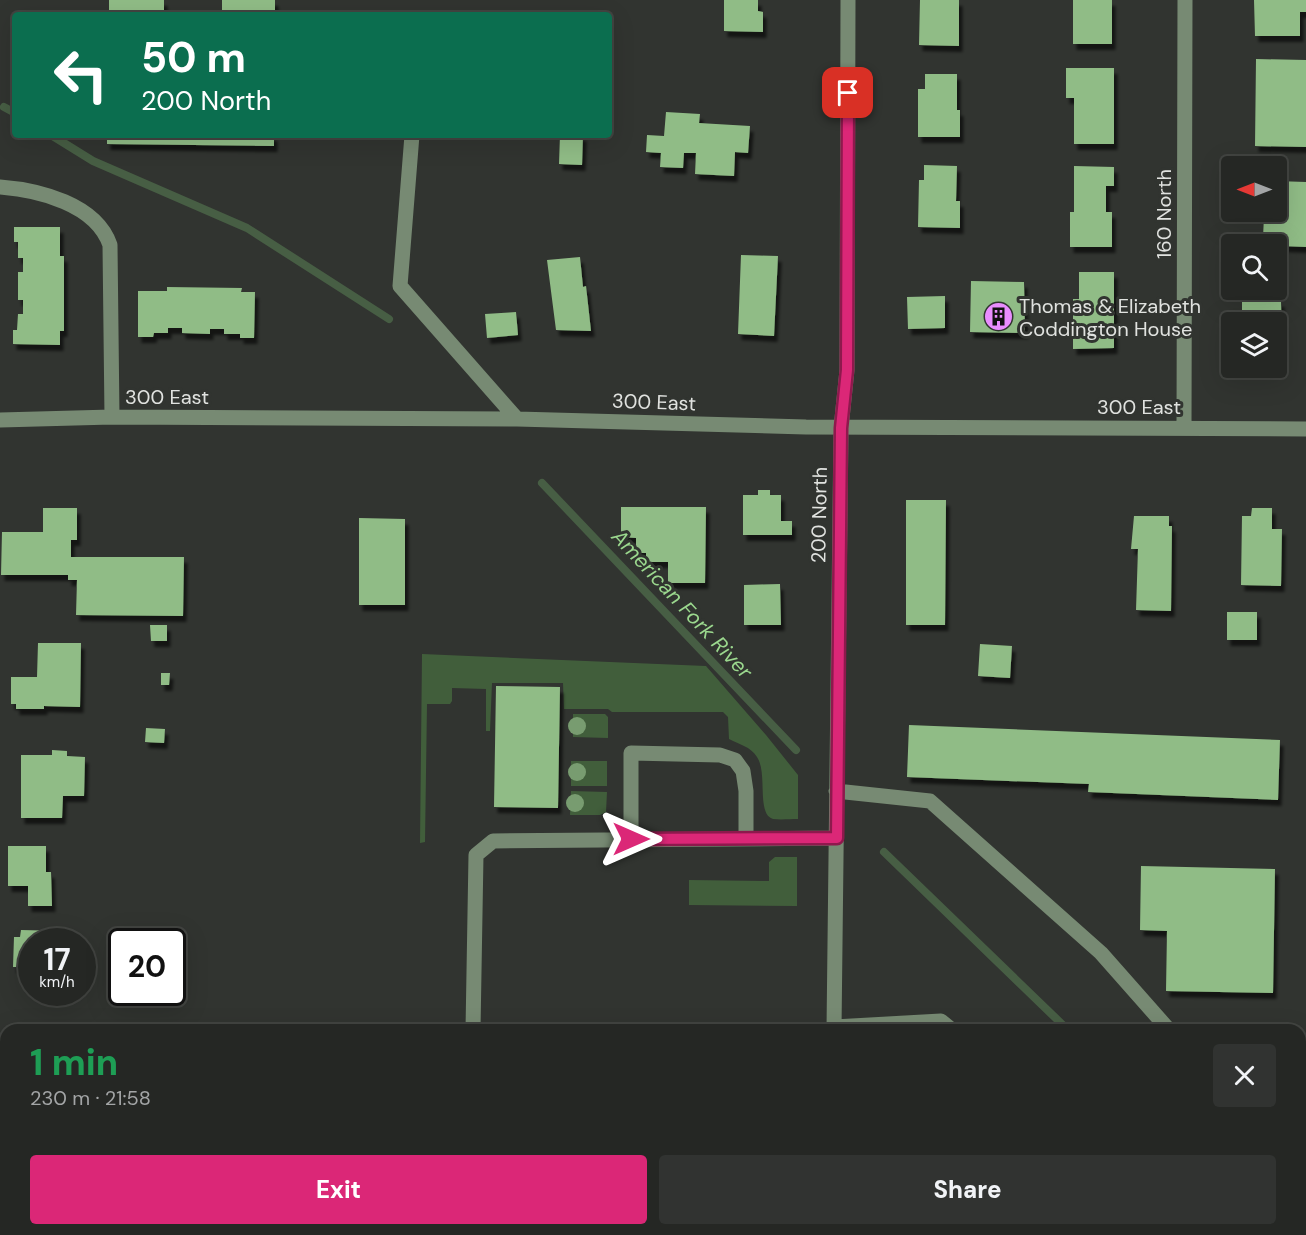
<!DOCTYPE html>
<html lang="en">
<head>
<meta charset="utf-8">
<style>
  body { margin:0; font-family:"DM Sans",sans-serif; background:#313331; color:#f1f3f6; height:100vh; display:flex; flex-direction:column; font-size:22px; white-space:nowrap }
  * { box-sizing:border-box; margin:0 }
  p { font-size:20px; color:#a3a5a6 }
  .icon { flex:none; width:33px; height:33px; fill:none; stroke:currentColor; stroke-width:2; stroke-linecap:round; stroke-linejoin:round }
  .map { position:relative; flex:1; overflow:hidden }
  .side { position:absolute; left:0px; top:1024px; width:1306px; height:212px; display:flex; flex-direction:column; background:#252724; border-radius:18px 18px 0 0; box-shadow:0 6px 24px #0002,0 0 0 2px #424441 }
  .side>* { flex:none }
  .banner { position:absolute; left:12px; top:12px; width:600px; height:126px; border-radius:6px; box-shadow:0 6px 24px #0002,0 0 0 2px #424441; background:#0b6e4f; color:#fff; overflow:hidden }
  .needle { width:39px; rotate:270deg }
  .controls { position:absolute; left:1221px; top:156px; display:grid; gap:12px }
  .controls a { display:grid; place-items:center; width:66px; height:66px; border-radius:6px; background:#252724; box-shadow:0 6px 24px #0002,0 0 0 2px #424441; font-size:30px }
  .speed { position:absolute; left:18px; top:928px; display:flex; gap:12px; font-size:30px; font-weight:700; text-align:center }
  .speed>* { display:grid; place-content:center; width:78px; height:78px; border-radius:50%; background:#252724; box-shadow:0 6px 24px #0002,0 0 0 2px #424441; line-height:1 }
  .speed small { font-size:15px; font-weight:400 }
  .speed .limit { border:3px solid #111; border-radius:9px; background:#fff; color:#111 }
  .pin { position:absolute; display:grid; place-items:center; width:51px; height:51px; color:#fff; margin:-26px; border-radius:12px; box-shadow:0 3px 9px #0006 }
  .me { position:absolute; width:66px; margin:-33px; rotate:90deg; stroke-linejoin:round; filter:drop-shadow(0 0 4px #0008) }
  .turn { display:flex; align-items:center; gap:21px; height:126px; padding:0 30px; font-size:27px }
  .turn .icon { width:78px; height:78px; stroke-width:2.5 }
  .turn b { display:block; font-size:42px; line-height:51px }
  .round { display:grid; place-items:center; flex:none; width:63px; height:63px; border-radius:6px; background:#313331 }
  .summary { display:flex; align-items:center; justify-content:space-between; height:102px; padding:0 30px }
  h1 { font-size:36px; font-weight:800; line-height:45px; color:#1e9e55 }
  .button { display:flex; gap:12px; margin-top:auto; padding:12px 30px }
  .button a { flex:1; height:69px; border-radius:6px; background:#db2777; color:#fff; font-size:24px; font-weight:800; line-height:69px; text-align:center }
  .button a+a { background:#313331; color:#f1f3f6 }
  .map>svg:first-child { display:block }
</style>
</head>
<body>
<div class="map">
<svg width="1306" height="1235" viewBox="0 0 1306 1235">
  <defs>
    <filter id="shadow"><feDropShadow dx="3.5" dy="6" stdDeviation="1.5" flood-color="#0009"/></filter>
  </defs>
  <rect width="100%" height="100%" fill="#313430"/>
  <!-- green -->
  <path fill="#415e3b" d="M422,654L706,666L766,735L798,775V819C790,819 781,820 773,819C756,814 768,773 757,757C750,746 740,745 729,739L728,717L723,712H612L608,709H564L563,683H492L490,731H486V689L452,688V701L450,704H427L425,842L420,843Z
    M573,714H605L608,717V738L573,737Z
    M571,761H607V786H571Z
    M571,791L607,792L606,812L600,815H570Z
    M775,857H797V906L689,905V880L769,881V862Z"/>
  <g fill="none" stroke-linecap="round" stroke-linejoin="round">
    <!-- stream -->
    <path stroke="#475e44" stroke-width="8" d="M4,107L15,113
      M51,135L93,161L247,228L389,319
      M542,483L796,750
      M884,852L1068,1030
      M1273,1230L1278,1235"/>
  </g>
  <!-- building -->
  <path fill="#90bc86" filter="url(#shadow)" d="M109,0H164V15H109Z
    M222,0H275V15H222Z
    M724,0H758V11L763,12V32L724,31Z
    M920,0H959V46L919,45Z
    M1073,0H1112V44H1073Z
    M1254,0H1306V12H1300V36H1255Z
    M1256,59L1306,60V147L1255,146Z
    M1066,68H1114V144H1074V98H1066Z
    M925,74H957V110H960V137H918V89H925Z
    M666,112L700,114L699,123L750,126L748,153L735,152L734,176L695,174L696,153H684L683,168L660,167L661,153L646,152L647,135L664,136Z
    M107,135H274V146L107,144Z
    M560,135H583L582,165L559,164Z
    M924,165L957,166L956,201H960V228L918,227L919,180H924Z
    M1074,166L1114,167V186H1106V212H1112V247H1070V212H1074Z
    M1276,181L1306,182V247L1282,246V239L1263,238L1264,216H1255V212H1276Z
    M14,227H60V256H64V331H60V345L13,344V330H17L18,314H23V300H18V272H23V258H18V242H14Z
    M741,255L778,256L774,336L738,334Z
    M580,257L583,287L586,286L591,331L556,330L547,260Z
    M1079,272H1114V348L1073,349V299H1079Z
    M971,281L1024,282L1025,333L970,332Z
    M167,287L242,288L241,292H255L254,338H240V334H224V329H210V334L182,333V328H168V333H154L153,337H138V291H167Z
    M945,296V328L908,329L907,297Z
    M1242,301H1281L1282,350H1276V322H1242Z
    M516,312L518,335L487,338L485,314Z
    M758,490H770V495H781V521H792V535H743V495H758Z
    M906,500H946L945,625H906Z
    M621,507H706L705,583H668V562H646V553H636V538L621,537Z
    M43,508H77V540H71V557H184L183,616L76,615L77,580H68V575H1L2,532H43Z
    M1252,508H1272V529H1282L1281,586L1241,585L1242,516H1251Z
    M1134,516H1169V526H1172L1171,611L1136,610L1138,549H1131Z
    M359,518L405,519V605H359Z
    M780,584L781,625H744V585Z
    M1227,612H1257V640H1227Z
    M150,625H167V641H151Z
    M38,643H81L80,707L44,706V709H16V704H11V677H37Z
    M980,644L1012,646L1010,678L978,676Z
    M161,673H170L169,685H161Z
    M496,686L560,687L558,808L494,807Z
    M909,725L1280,740L1278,800L1088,792L1089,784L907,777Z
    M146,728L165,729L164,743L145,742Z
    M52,750L67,751V756L85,757L84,796H63L62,818H21V755H52Z
    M8,846H46V872H51L52,906H28V886H8Z
    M1141,866L1275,869L1273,993L1166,991L1167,931L1140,930Z
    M21,930L64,931V942H32V972H19V967H13L14,937H20Z
    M4,1176H6V1223H4Z
    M8,1230H51V1235H8Z
    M98,1230H138V1235H98Z
    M168,1230H211V1235H168Z
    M249,1230H304V1235H249Z
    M358,1230H402V1235H358Z
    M530,1230H567V1235H530Z
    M635,1230H665V1235H635Z
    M715,1230H758V1235H715Z
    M906,1230H998V1235H906Z"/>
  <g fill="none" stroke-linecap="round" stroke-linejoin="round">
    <!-- minor -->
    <path stroke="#778a73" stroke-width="15" d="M412,135L400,286L517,419
      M0,187C39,190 96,204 110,245L112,417
      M0,420L112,417L517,419L806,427L1306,429
      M1184,428L1185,0
      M836,791L930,801L1101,953L1169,1030
      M631,839V753L720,755L735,760L743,771L746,791V839
      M834,1027L941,1021L952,1030
      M473,1030L476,855L493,841L836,838
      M834,1030L841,428L847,370L848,0
      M1300,1186L1306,1193
      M1078,1230L1079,1235
      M834,1235V1230"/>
  </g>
  <!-- trees -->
  <g fill="#789c70">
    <circle cx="577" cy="726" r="9"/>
    <circle cx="577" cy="772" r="9"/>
    <circle cx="575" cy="803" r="9"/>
  </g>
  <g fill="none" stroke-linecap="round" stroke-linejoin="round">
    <defs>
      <path id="route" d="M631,839L837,838L841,428L847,370L848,93"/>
    </defs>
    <!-- route casing -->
    <use href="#route" stroke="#8e194d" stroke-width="15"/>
    <!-- route -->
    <use href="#route" stroke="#db2777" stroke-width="10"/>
  </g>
  <!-- icons -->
  <defs>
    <symbol id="building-disc" viewBox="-11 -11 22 22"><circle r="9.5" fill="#e98dfe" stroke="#313430"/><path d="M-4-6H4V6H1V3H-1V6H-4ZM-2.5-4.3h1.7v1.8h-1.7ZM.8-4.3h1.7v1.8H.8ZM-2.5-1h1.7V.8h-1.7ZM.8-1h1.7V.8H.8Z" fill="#111"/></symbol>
  </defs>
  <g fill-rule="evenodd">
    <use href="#building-disc" x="982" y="300" width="33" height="33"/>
  </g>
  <g text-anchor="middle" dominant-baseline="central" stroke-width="6" stroke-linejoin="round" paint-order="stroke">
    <!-- street labels -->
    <g font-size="20" fill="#e0e2df" stroke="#313430">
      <text transform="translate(1164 214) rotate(-90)">160 North</text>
      <text x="167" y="397">300 East</text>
      <text transform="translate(654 402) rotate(2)">300 East</text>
      <text x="1139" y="407">300 East</text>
      <text transform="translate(819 515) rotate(-89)">200 North</text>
    </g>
    <!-- poi labels -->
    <g font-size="20" fill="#e0e2df" stroke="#313430" text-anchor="start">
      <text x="1019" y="306">Thomas &amp; Elizabeth<tspan x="1019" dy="23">Coddington House</tspan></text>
    </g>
    <!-- water labels -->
    <g font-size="21" font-style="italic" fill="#9bd88e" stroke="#313430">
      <text transform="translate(682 604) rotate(47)">American Fork River</text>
    </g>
  </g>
</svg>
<div class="controls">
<a><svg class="needle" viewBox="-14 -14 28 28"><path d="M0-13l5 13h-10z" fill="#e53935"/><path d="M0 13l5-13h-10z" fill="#a3a5a6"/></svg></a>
<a><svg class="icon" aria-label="search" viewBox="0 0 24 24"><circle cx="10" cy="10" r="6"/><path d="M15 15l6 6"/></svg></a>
<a><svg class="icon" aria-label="layers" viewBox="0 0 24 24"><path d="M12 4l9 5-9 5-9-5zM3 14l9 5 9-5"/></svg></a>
</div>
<div class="speed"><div>17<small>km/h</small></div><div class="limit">20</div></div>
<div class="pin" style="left:848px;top:93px;background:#d93025"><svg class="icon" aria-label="arrive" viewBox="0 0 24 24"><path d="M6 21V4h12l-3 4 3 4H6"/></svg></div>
<svg class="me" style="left:631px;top:839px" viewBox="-20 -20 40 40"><path d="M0-17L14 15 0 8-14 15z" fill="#db2777" stroke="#fff" stroke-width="4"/></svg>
<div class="banner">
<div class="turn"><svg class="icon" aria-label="left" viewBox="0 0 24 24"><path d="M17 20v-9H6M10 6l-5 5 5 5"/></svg><div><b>50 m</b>200 North</div></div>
</div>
<section class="side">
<div class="summary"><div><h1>1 min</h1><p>230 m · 21:58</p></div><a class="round"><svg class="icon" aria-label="close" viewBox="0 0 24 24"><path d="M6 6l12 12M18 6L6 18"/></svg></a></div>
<div class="button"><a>Exit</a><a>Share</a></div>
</section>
</div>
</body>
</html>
